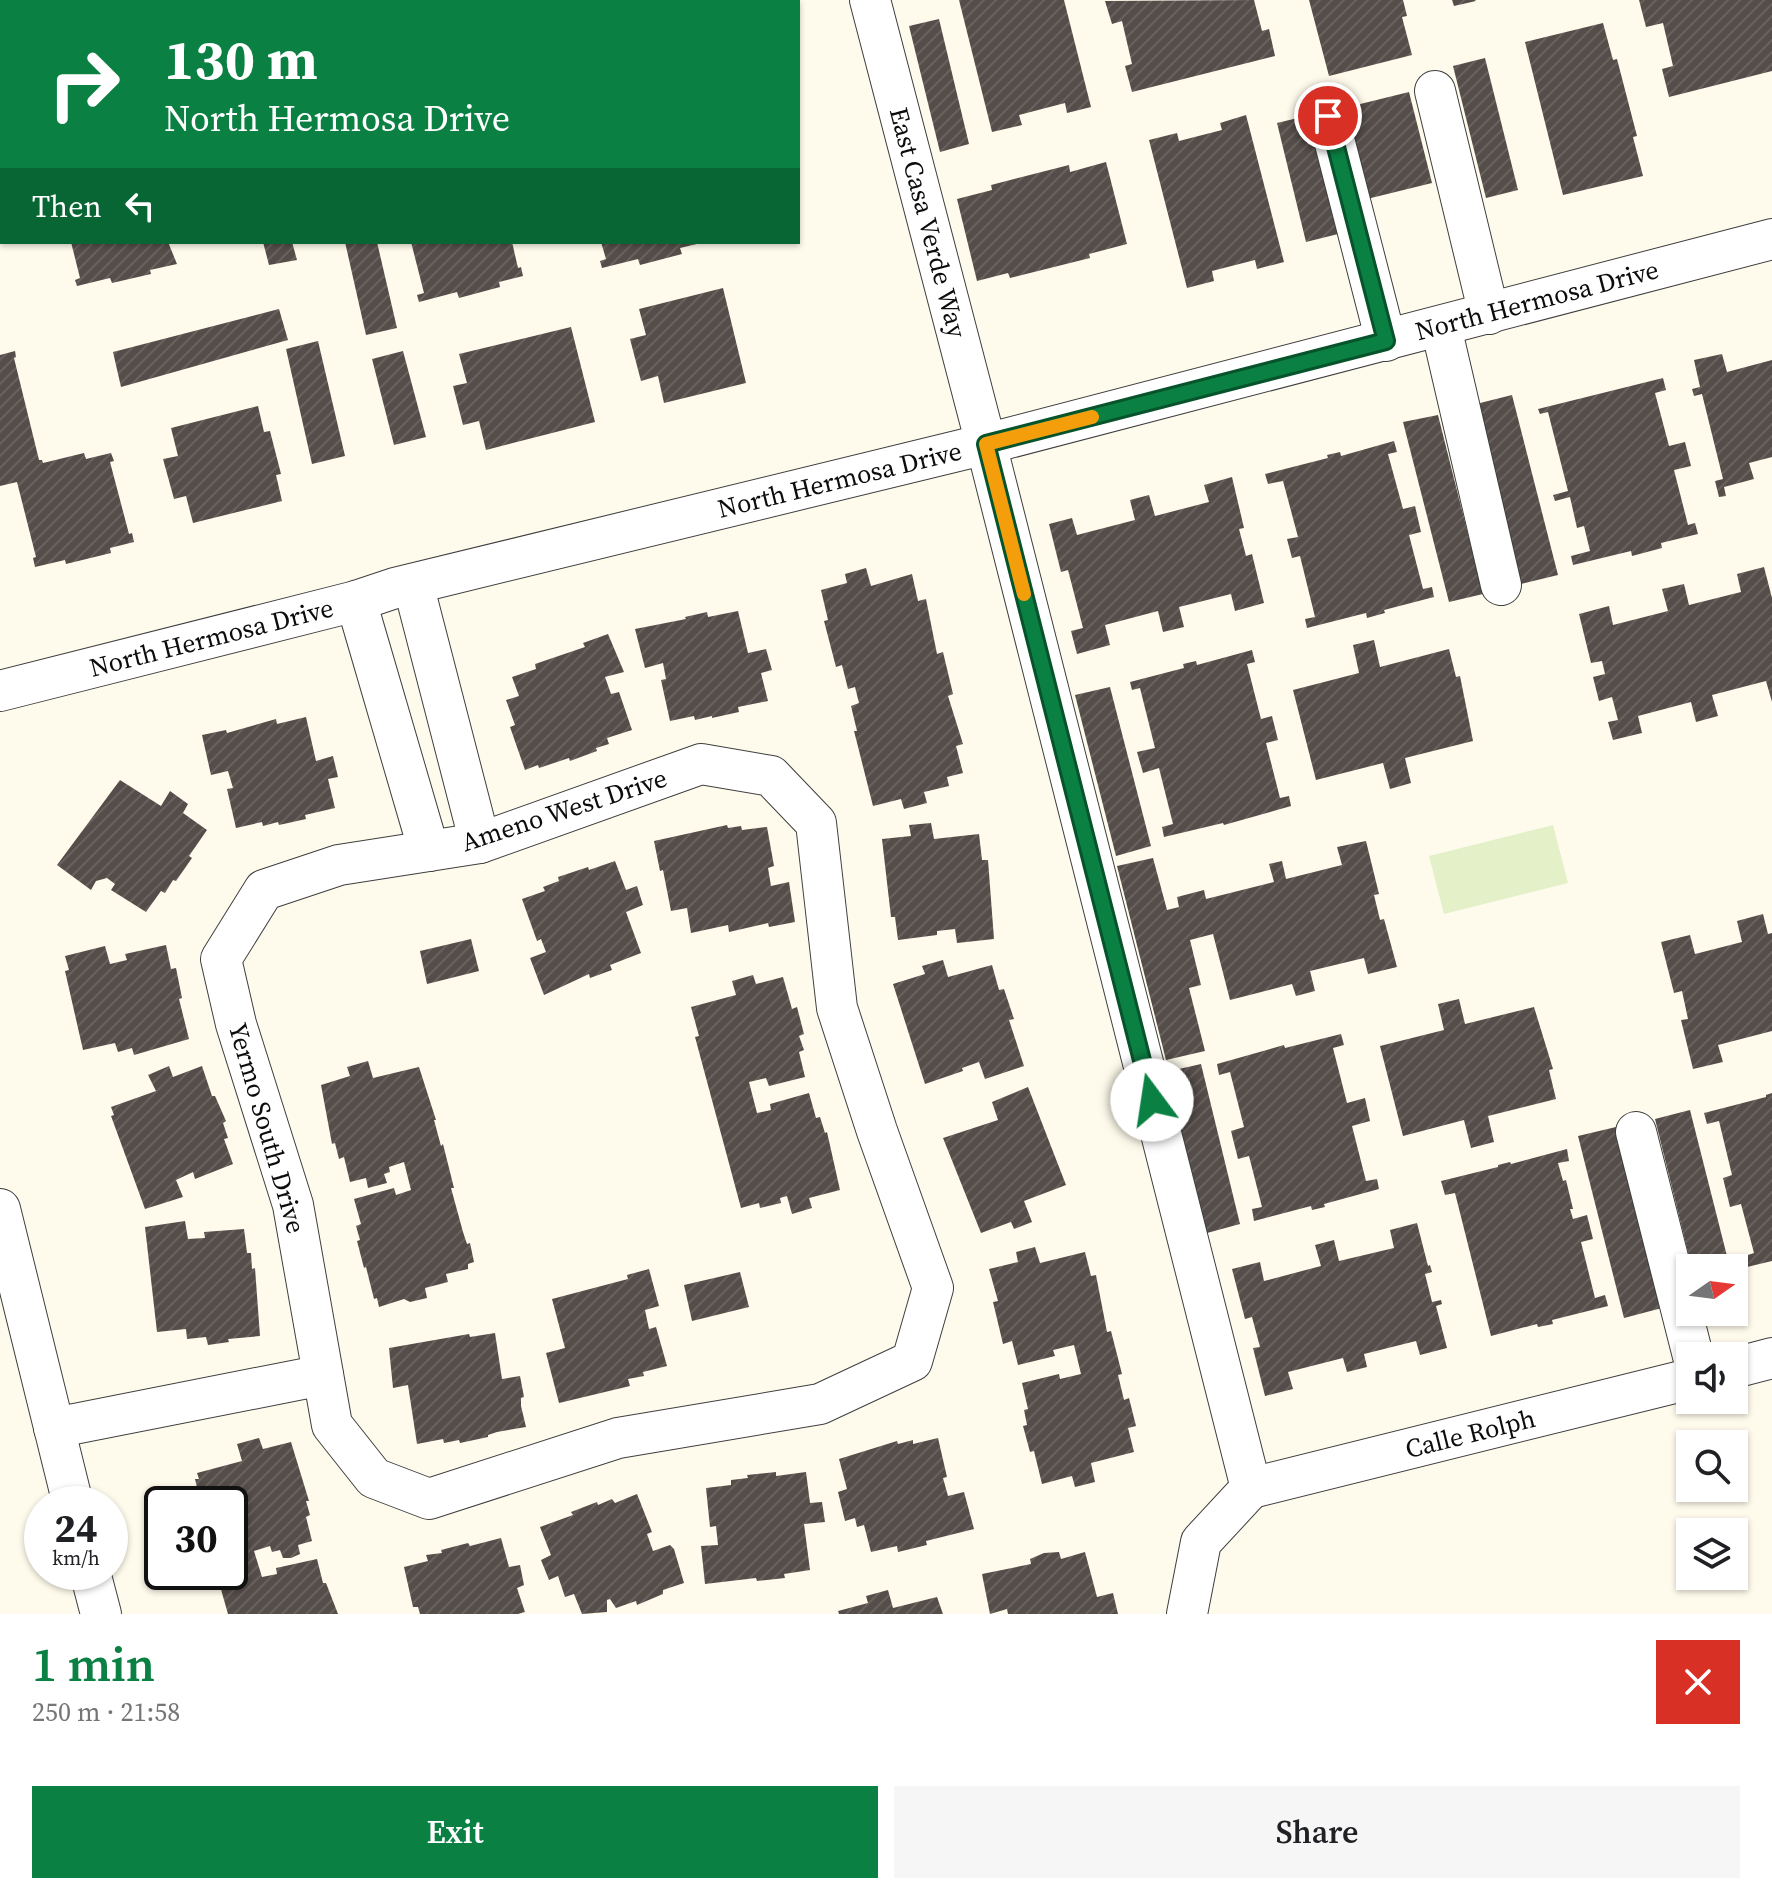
<!DOCTYPE html>
<html lang="en">
<head>
<meta charset="utf-8">
<style>
  body { margin:0; font-family:"Source Serif 4",serif; background:#f6f6f6; color:#202124; height:100vh; display:flex; flex-direction:column; font-size:30px; white-space:nowrap }
  * { box-sizing:border-box; margin:0 }
  p { font-size:26px; color:#757577 }
  .icon { flex:none; width:44px; height:44px; fill:none; stroke:currentColor; stroke-width:2; stroke-linecap:round; stroke-linejoin:round }
  .map { position:relative; height:1614px; overflow:hidden }
  .drawer { display:flex; flex-direction:column; background:#fff; flex:1 }
  .drawer>* { flex:none }
  .top-card { position:absolute; left:0px; top:0px; width:800px; height:244px; box-shadow:0 2px 6px #0004; background:#0b8043; color:#fff; overflow:hidden }
  .needle { width:52px; rotate:76deg }
  .controls { position:absolute; left:1676px; top:1254px; display:grid; gap:16px }
  .controls a { display:grid; place-items:center; width:72px; height:72px; border-radius:0px; background:#fff; box-shadow:0 2px 6px #0004; font-size:40px }
  .speed { position:absolute; left:24px; top:1486px; display:flex; gap:16px; font-size:40px; font-weight:700; text-align:center }
  .speed>* { display:grid; place-content:center; width:104px; height:104px; border-radius:50%; background:#fff; box-shadow:0 2px 6px #0004; line-height:1 }
  .speed small { font-size:20px; font-weight:400 }
  .speed .limit { border:4px solid #111; border-radius:12px; background:#fff; color:#111 }
  .pin { position:absolute; display:grid; place-items:center; width:68px; height:68px; color:#fff; margin:-34px; border:4px solid #fff; border-radius:50%; box-shadow:0 2px 8px #0007 }
  .me { position:absolute; width:88px; margin:-44px; rotate:346deg; stroke-linejoin:round; filter:drop-shadow(0 0 6px #0008) }
  .turn { display:flex; align-items:center; gap:28px; height:168px; padding:0 32px; font-size:36px }
  .turn .icon { width:104px; height:104px; stroke-width:2.5 }
  .turn b { display:block; font-size:56px; line-height:68px }
  .then { display:flex; align-items:center; height:76px; padding:0 32px; background:#0003; gap:16px; font-size:30px }
  .round { display:grid; place-items:center; flex:none; width:84px; height:84px; border-radius:0px; background:#f6f6f6 }
  .overview { display:flex; align-items:center; justify-content:space-between; height:136px; padding:0 32px }
  h1 { font-size:48px; font-weight:600; line-height:60px; color:#0b8043 }
  .cta { display:flex; gap:16px; margin-top:auto; padding:16px 32px }
  .cta a { flex:1; height:92px; border-radius:0px; background:#0b8043; color:#fff; font-size:32px; font-weight:600; line-height:92px; text-align:center }
  .cta a+a { background:#f6f6f6; color:#202124 }
  .map>svg:first-child { display:block }
</style>
</head>
<body>
<div class="map">
<svg width="1772" height="1614" viewBox="0 0 1772 1614">
  <defs>
    <pattern id="building-hatch" width="6" height="6" patternUnits="userSpaceOnUse" patternTransform="scale(2)"><rect width="6" height="6" fill="#554d49"/><path d="M-1 1l2-2M0 6l6-6M5 7l2-2" fill="none" stroke="#68625f"/></pattern>
  </defs>
  <rect width="100%" height="100%" fill="#fffbec"/>
  <!-- pitch -->
  <path fill="#e3f0c8" d="M1553,825L1568,883L1444,914L1429,856Z"/>
  <!-- building -->
  <path fill="url(#building-hatch)" d="M959,0H1064L1091,107L1067,113L1065,103L1019,115L1022,125L992,132Z
    M1254,0L1262,31L1269,29L1275,56L1132,92L1125,66L1132,64L1122,21L1112,24L1105,1Z
    M1309,0H1403L1407,16L1402,17L1412,55L1329,76Z
    M1452,0H1475L1476,1L1454,6Z
    M1639,0H1772V71L1669,97L1662,69L1673,66L1663,23L1646,27Z
    M939,19L969,144L940,152L909,26Z
    M1603,23L1613,60L1617,59L1637,136L1633,137L1643,176L1563,195L1525,42Z
    M1485,58L1518,190L1486,198L1453,66Z
    M1409,92L1432,183L1367,199L1344,108Z
    M1246,115L1284,262L1257,269L1255,260L1212,271L1214,281L1187,288L1149,140L1177,133L1179,141L1222,130L1220,123Z
    M1310,115L1338,234L1306,242L1277,123Z
    M1106,162L1127,244L1089,254L1090,258L1010,278L1008,273L977,281L957,199L992,190L991,185L1069,165L1070,172Z
    M71,242H168L177,264L150,270L151,274L112,283L110,278L77,286L75,280L80,278Z
    M263,242H292L297,260L269,265Z
    M345,242H377L397,328L366,335Z
    M411,242H512L518,268L521,267L523,276L499,282L500,287L459,298L457,292L419,302L417,295L424,293Z
    M601,242H701V243L680,248L682,254L640,265L638,259L602,268L600,261L606,259Z
    M723,288L746,383L664,403L658,376L641,381L630,339L646,335L639,309Z
    M279,309L288,340L121,387L113,352Z
    M571,327L595,422L486,450L479,421L463,425L453,386L467,383L459,354Z
    M318,341L345,456L312,464L286,349Z
    M15,351L16,357L14,358L39,460H42L43,463L84,453L86,459L111,453L114,461L110,462L129,534L132,533L134,542L110,548L111,553L66,564L65,560L35,567L33,558L36,557L17,482L0,486V355Z
    M403,351L426,437L394,445L372,359Z
    M1722,354L1727,372L1772,360V457L1749,463L1754,479L1724,487L1726,496L1719,497L1715,481L1723,479L1702,394L1694,396L1692,389L1700,387L1694,360Z
    M1663,378L1666,390L1655,393L1669,446L1685,442L1691,466L1674,470L1688,525L1695,523L1698,534L1661,543L1662,548L1632,556L1631,551L1573,565L1571,556L1590,551L1584,526L1577,528L1570,497L1555,501L1553,495L1568,491L1548,412L1540,414L1538,409Z
    M1512,395L1558,575L1521,584L1476,404Z
    M258,406L264,432L270,431L281,474L276,475L282,501L193,523L186,496L174,499L163,459L178,456L171,428Z
    M1438,415L1483,594L1449,602L1403,422Z
    M1394,441L1397,452L1388,454L1403,509L1415,506L1421,532L1409,535L1423,589L1432,587L1434,597L1384,610L1385,613L1367,618L1366,613L1307,628L1305,619L1315,617L1300,556L1292,558L1287,539L1298,537L1283,481L1268,484L1265,474L1328,458L1327,455L1340,452L1341,456Z
    M1232,477L1244,528L1239,529L1246,556L1252,554L1264,603L1235,611L1231,594L1179,607L1184,627L1163,632L1158,611L1105,625L1110,645L1077,654L1071,631L1083,628L1068,570L1061,572L1049,524L1072,518L1077,535L1135,520L1130,500L1149,495L1155,516L1209,502L1204,485Z
    M1764,567L1772,598V702L1766,681L1712,695L1718,716L1696,722L1691,702L1638,716L1642,733L1613,740L1608,722L1618,720L1612,697L1599,701L1593,677L1605,674L1602,661L1591,663L1579,614L1609,606L1613,625L1668,611L1662,589L1684,584L1689,605L1741,592L1737,574Z
    M866,568L871,586L912,574L918,601L926,599L937,654L943,652L953,694L948,696L963,744L956,746L963,773L947,777L949,786L924,792L927,803L904,809L901,799L873,806L854,731H857L851,706L859,703L855,687L848,689L842,665L836,667L824,621L828,620L821,590L847,583L845,574Z
    M738,611L748,653L766,649L772,670L761,673L768,701L738,707L739,712L712,718V716L695,720L694,716L670,721L661,680L666,679L663,663L645,668L635,629L686,619L685,617L707,612L708,617Z
    M608,634L624,672L605,677L611,694L619,692L632,730L607,738L609,744L596,748L597,751L570,761L569,758L539,768L538,765L525,770L510,727L515,725L506,700L519,696L512,677L536,669L535,664L585,647L583,643Z
    M1374,640L1380,667L1449,649L1456,677L1460,676L1473,741L1405,758L1411,783L1390,789L1383,763L1316,780L1293,690L1359,673L1353,645Z
    M1252,650L1255,662L1247,664L1261,719L1272,716L1278,740L1266,743L1280,798L1289,796L1291,806L1224,825L1223,823L1164,837L1162,827L1173,824L1159,768L1143,773L1137,752L1155,748L1140,688L1132,690L1130,682L1184,668L1183,664L1196,661L1197,665Z
    M1110,687L1151,846L1116,856L1075,695Z
    M306,717L316,761L333,756L338,777L328,779L335,808L305,815L306,819L279,825L278,822L263,826L262,822L236,828L227,789L233,788L228,771L211,775L202,735L226,730L227,733L276,719L277,724Z
    M120,780L161,806L170,791L188,804L183,813L207,830L189,856L192,858L176,881L173,880L165,893L161,891L146,912L111,890L115,884L107,878L96,881L91,890L57,865Z
    M931,823L934,839L979,834L982,860H988L994,939L957,943L955,929L937,931V935L898,940L895,917H891L882,839L911,836L909,825Z
    M727,825L728,828L741,826L742,830L767,827L774,866L768,868L771,886L789,882L795,922L769,927L768,923L729,932L728,925L691,933L687,908L671,911L663,870L660,871L654,841Z
    M1366,841L1379,894L1374,895L1380,920L1384,919L1397,967L1368,974L1364,958L1310,971L1315,991L1296,996L1292,984L1230,1000L1213,934L1190,940L1201,985L1189,988L1205,1051L1166,1060L1117,866L1153,858L1167,910L1179,907L1177,897L1204,890L1206,899L1274,882L1269,864L1282,861L1286,879L1342,865L1337,847Z
    M615,861L626,890L637,886L643,905L626,912L641,953L610,965L612,970L590,978L589,974L544,995L530,958L546,952L541,939L537,941L522,899L545,891L543,887L559,881L558,877L588,867L589,870Z
    M1763,914L1768,934L1772,933V1031L1718,1045L1723,1062L1693,1069L1681,1020L1688,1019L1682,991L1674,993L1661,942L1690,935L1695,954L1742,942L1737,921Z
    M471,939L479,971L427,984L420,951Z
    M166,945L171,969L176,968L182,998L179,999L189,1039L134,1055L132,1048L118,1052L115,1043L83,1050L65,971L69,970L65,956L105,946L110,964L127,960L125,954Z
    M943,960L948,977L992,965L999,990L1004,989L1014,1019L1009,1020L1024,1066L985,1079L979,1062L962,1068L963,1071L925,1084L893,984L925,974L922,966Z
    M753,975L756,984L783,977L792,1009L797,1007L804,1034L799,1036L804,1050L799,1052L805,1077L769,1086L766,1078L749,1082L757,1113L771,1110L770,1104L809,1093L816,1118L820,1117L825,1133L827,1132L840,1190L809,1198L812,1208L792,1214L787,1196L780,1198L781,1203L760,1208L759,1203L741,1208L695,1037L699,1036L691,1007L736,995L732,981Z
    M1459,999L1465,1024L1534,1007L1553,1069L1549,1070L1556,1099L1488,1116L1494,1142L1471,1148L1464,1120L1403,1136L1380,1046L1444,1030L1438,1004Z
    M1341,1034L1344,1045L1333,1048L1347,1103L1365,1098L1370,1121L1352,1126L1366,1181L1377,1179L1379,1189L1324,1204L1325,1207L1312,1210L1311,1206L1254,1221L1252,1209L1262,1207L1249,1156L1238,1159L1231,1131L1244,1127L1230,1072L1219,1075L1217,1064L1284,1045L1285,1048Z
    M368,1061L373,1078L419,1067L436,1120H434L441,1146L443,1144L454,1188H451L463,1232L467,1244L470,1243L474,1262L468,1264V1269L446,1274L448,1282L425,1288L427,1298L410,1302L404,1299L379,1307L377,1298L374,1299L366,1267L364,1268L357,1241L360,1240L356,1226L361,1224L354,1199L394,1188L396,1195L411,1190L404,1162L389,1167L390,1172L384,1174L387,1183L368,1188L366,1178L350,1182L344,1157L339,1159L335,1143L332,1144L321,1085L350,1076L347,1067Z
    M1201,1064L1240,1224L1207,1233L1166,1072Z
    M169,1066L173,1077L202,1066L212,1096H215L226,1121L223,1123L228,1138L224,1139L233,1164L195,1179L193,1172L176,1180L183,1197L145,1209L111,1116L114,1115L111,1107L156,1091L148,1075Z
    M1028,1087L1066,1185L1024,1201L1032,1222L1014,1229L1011,1222L981,1233L943,1138L998,1120L992,1102Z
    M1772,1093V1261L1747,1267L1745,1256L1754,1253L1741,1204L1730,1207L1723,1178L1732,1175L1719,1121L1707,1124L1704,1113L1766,1097V1095Z
    M1690,1110L1730,1268H1692L1655,1119Z
    M1616,1127L1662,1308L1624,1318L1578,1136Z
    M1567,1149L1569,1161L1558,1163L1563,1181L1566,1180L1573,1209H1570L1573,1219L1587,1215L1593,1239L1581,1242L1595,1298L1605,1295L1608,1306L1552,1320L1553,1324L1538,1327L1537,1324L1491,1336L1455,1193L1445,1195L1441,1181L1498,1167V1165L1510,1162L1511,1164Z
    M185,1221L188,1239L205,1238L204,1232L244,1229L247,1253H251L252,1269L255,1268L260,1336L228,1339L229,1342L208,1345L206,1337L187,1339L186,1329L157,1332L145,1227Z
    M1417,1223L1428,1266L1430,1265L1432,1272L1425,1274L1432,1302L1441,1300L1442,1304L1436,1306L1447,1348L1420,1355L1416,1341L1364,1354L1367,1367L1347,1372L1343,1358L1288,1372L1293,1389L1265,1396L1253,1348L1260,1347L1252,1317L1245,1319L1232,1269L1260,1262L1264,1281L1321,1266L1315,1245L1334,1240L1339,1261L1394,1248L1390,1230Z
    M1035,1247L1040,1263L1085,1252L1091,1276L1096,1275L1107,1332L1111,1331L1122,1374L1118,1375L1124,1400L1129,1398L1136,1426L1128,1428L1134,1452L1091,1463L1095,1482L1075,1487L1072,1476L1042,1484L1034,1451L1030,1452L1023,1426L1027,1425L1024,1410L1028,1409L1022,1383L1059,1374L1060,1379L1081,1374L1074,1345L1053,1350L1055,1356L1018,1365L1012,1341L1003,1344L993,1302L998,1301L989,1269L1018,1262L1016,1252Z
    M649,1269L659,1306L645,1310L649,1329L656,1327L667,1366L643,1372L644,1376L628,1379L630,1386L559,1403L546,1353L565,1348L552,1299L628,1279L627,1275Z
    M740,1272L749,1307L692,1321L684,1285Z
    M495,1333L502,1379L520,1376L524,1397L521,1398V1406L526,1427L497,1432L488,1435V1437L460,1443L459,1440L444,1443L443,1439L417,1444L408,1385L393,1388L389,1348L469,1334L470,1337Z
    M259,1438L263,1449L291,1442L309,1501H306L310,1515L306,1517L312,1541L298,1545L300,1554L291,1558H283L280,1550L272,1552L270,1546L254,1551L262,1577L277,1574L276,1568L317,1559L323,1583H326L338,1614H228L216,1572H230V1504H201L195,1479H199L197,1473L242,1461L237,1444Z
    M938,1438L947,1477L943,1478L948,1496L964,1492L974,1529L926,1541L927,1545L898,1552L897,1546L871,1552L864,1525L857,1527L855,1518L845,1521L838,1492L847,1489L839,1459L897,1441L898,1444L913,1440V1444Z
    M776,1472V1476L806,1472L810,1503L822,1502L825,1522L804,1524L810,1570L784,1574L785,1578L757,1581L756,1578L705,1584L701,1546L718,1545L716,1526L710,1527L706,1488L731,1485V1480L748,1478L747,1475Z
    M637,1494L652,1532L647,1534L653,1551L670,1545L674,1549L684,1583L663,1590V1594L637,1605L636,1601L616,1608L610,1599L607,1600V1612L582,1614L574,1594L565,1597L558,1576L549,1580L541,1560L551,1555L540,1527L573,1515L571,1512L597,1502L598,1505L612,1499L615,1503Z
    M501,1538L509,1567L520,1565L524,1585L517,1588L525,1612L518,1614H420L418,1607H413L404,1567L428,1561L426,1555L442,1553L441,1550L468,1543L470,1546Z
    M1059,1552L1061,1559L1085,1552L1097,1597L1113,1593L1118,1614H1008L1007,1609L990,1614L982,1574L1031,1564L1030,1559L1044,1553Z
    M888,1590L893,1608L937,1597L943,1614H839L838,1611L868,1603L866,1596Z"/>
  <g fill="none" stroke-linecap="round" stroke-linejoin="round">
    <defs>
      <g id="minor">
        <path id="s1" d="M870,0L986,444L1251,1488"/>
        <path d="M1435,91L1489,314"/>
        <path d="M1328,116L1386,341"/>
        <path d="M1441,327L1501,585"/>
        <path d="M413,584L480,843"/>
        <path d="M356,601L429,851"/>
        <path id="s2" d="M0,691L356,601L395,588L986,444L1772,239"/>
        <path d="M701,764L771,776L816,823L837,1008L877,1131L933,1288L912,1361L820,1404L618,1438L429,1499L374,1478L332,1425L293,1205L236,1024L221,959L264,890L339,865L480,843Z"/>
        <path d="M1636,1132L1693,1356"/>
        <path d="M0,1209L73,1504"/>
        <path d="M1734,1368L1772,1358"/>
        <path d="M54,1428L323,1375"/>
        <path id="s3" d="M1251,1488L1690,1379"/>
        <path d="M90,1572L101,1614"/>
        <path d="M1187,1614L1201,1542L1251,1488"/>
      </g>
    </defs>
    <!-- minor casing -->
    <use href="#minor" stroke="#3f3f3f" stroke-width="42"/>
    <!-- minor -->
    <use href="#minor" stroke="#fff" stroke-width="40"/>
  </g>
  <g fill="none" stroke-linecap="round" stroke-linejoin="round">
    <defs>
      <path id="route" d="M1152,1100L986,444L1386,341L1328,116"/>
    </defs>
    <!-- route casing -->
    <use href="#route" stroke="#07532c" stroke-width="20"/>
    <!-- route -->
    <use href="#route" stroke="#0b8043" stroke-width="14"/>
    <!-- slow -->
    <path stroke="#f59e0b" stroke-width="14" d="M1024,594L986,444L1092,417"/>
  </g>
  <g text-anchor="middle" dominant-baseline="central" stroke-width="8" stroke-linejoin="round" paint-order="stroke">
    <!-- street labels -->
    <g font-size="26" fill="#0c0c0c" stroke="#fff">
      <text stroke="none"><textPath href="#s1" startOffset="230">East Casa Verde Way</textPath></text>
      <text stroke="none"><textPath href="#s2" startOffset="1586">North Hermosa Drive</textPath></text>
      <text stroke="none"><textPath href="#s2" startOffset="866">North Hermosa Drive</textPath></text>
      <text stroke="none"><textPath href="#s2" startOffset="218">North Hermosa Drive</textPath></text>
      <text transform="translate(564 810) rotate(-18)">Ameno West Drive</text>
      <text transform="translate(267 1128) rotate(74)">Yermo South Drive</text>
      <text stroke="none"><textPath href="#s3" startOffset="226">Calle Rolph</textPath></text>
    </g>
  </g>
</svg>
<div class="controls">
<a><svg class="needle" viewBox="-14 -14 28 28"><path d="M0-13l5 13h-10z" fill="#e53935"/><path d="M0 13l5-13h-10z" fill="#757577"/></svg></a>
<a><svg class="icon" aria-label="sound" viewBox="0 0 24 24"><path d="M4 9h4l5-4v14l-5-4H4zM17 9q2 3 0 6"/></svg></a>
<a><svg class="icon" aria-label="search" viewBox="0 0 24 24"><circle cx="10" cy="10" r="6"/><path d="M15 15l6 6"/></svg></a>
<a><svg class="icon" aria-label="layers" viewBox="0 0 24 24"><path d="M12 4l9 5-9 5-9-5zM3 14l9 5 9-5"/></svg></a>
</div>
<div class="speed"><div>24<small>km/h</small></div><div class="limit">30</div></div>
<div class="pin" style="left:1328px;top:116px;background:#d93025"><svg class="icon" aria-label="arrive" viewBox="0 0 24 24"><path d="M6 21V4h12l-3 4 3 4H6"/></svg></div>
<svg class="me" style="left:1152px;top:1100px" viewBox="-20 -20 40 40"><circle r="19" fill="#fff"/><path d="M0-13L10 11 0 6-10 11z" fill="#0b8043"/></svg>
<div class="top-card">
<div class="turn"><svg class="icon" aria-label="right" viewBox="0 0 24 24"><path d="M7 20v-9h11M14 6l5 5-5 5"/></svg><div><b>130 m</b>North Hermosa Drive</div></div>
<div class="then">Then<svg class="icon" aria-label="left" viewBox="0 0 24 24"><path d="M17 20v-9H6M10 6l-5 5 5 5"/></svg></div>
</div>
</div>
<section class="drawer">
<div class="overview"><div><h1>1 min</h1><p>250 m · 21:58</p></div><a class="round" style="background:#d93025;color:#fff"><svg class="icon" aria-label="close" viewBox="0 0 24 24"><path d="M6 6l12 12M18 6L6 18"/></svg></a></div>
<div class="cta"><a>Exit</a><a>Share</a></div>
</section>
</body>
</html>
